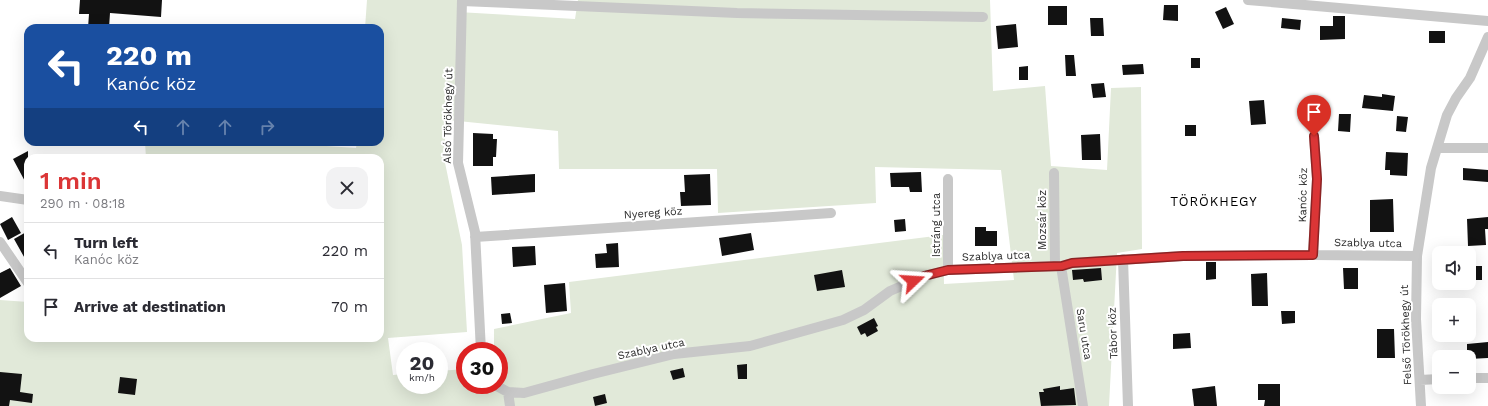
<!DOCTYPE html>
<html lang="en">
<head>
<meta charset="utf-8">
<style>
  body { margin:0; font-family:"Work Sans",sans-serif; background:#f2f2f3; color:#2b2b33; height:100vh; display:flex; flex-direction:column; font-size:15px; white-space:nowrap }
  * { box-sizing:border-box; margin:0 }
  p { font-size:13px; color:#7c7c81 }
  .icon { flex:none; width:22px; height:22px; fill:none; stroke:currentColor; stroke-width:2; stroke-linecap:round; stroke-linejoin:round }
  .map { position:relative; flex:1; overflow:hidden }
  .details { position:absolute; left:24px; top:154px; width:360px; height:188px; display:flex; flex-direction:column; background:#fff; border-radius:12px; box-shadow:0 4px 16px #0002 }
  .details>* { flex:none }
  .top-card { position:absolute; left:24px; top:24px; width:360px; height:122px; border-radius:12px; box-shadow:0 4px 16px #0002; background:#1a4fa0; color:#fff; overflow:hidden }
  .fabs { position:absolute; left:1432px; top:246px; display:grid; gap:8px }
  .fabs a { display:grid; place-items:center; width:44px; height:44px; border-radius:8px; background:#fff; box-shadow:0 4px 16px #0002; font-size:20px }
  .speed { position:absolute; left:396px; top:342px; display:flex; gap:8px; font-size:20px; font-weight:700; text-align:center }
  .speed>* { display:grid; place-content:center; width:52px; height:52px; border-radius:50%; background:#fff; box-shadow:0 4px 16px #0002; line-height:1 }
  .speed small { font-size:10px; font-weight:400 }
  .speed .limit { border:6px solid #d22; background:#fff; color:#111 }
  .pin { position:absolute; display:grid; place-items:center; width:34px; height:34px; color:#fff; margin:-41px -17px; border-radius:50% 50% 50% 0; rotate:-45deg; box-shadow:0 0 4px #0007 }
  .pin .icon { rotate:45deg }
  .me { position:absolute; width:44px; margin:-22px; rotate:70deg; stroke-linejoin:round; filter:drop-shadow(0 0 3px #0008) }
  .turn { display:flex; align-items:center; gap:14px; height:84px; padding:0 16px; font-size:18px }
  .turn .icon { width:52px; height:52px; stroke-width:2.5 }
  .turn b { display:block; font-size:28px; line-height:34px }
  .lanes { display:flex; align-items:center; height:38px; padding:0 16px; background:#0003; justify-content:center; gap:20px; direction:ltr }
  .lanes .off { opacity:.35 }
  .round { display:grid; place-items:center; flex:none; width:42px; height:42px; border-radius:12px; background:#f2f2f3 }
  .overview { display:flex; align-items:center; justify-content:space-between; height:68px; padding:0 16px }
  h1 { font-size:24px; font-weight:600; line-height:30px; color:#db3536 }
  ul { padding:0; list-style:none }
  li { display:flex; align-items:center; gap:12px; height:56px; padding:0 16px; border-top:1px solid #e1e1e2 }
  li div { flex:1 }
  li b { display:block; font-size:15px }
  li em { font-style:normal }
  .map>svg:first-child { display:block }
</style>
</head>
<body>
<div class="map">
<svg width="1488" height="406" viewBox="0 0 1488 406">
  <rect width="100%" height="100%" fill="#fff"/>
  <!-- green -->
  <path fill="#e1e9d9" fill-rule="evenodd" d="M367,0H458V12L575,19L578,0H990L993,91L1045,86L1051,166L1107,170L1111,88L1141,87L1142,249L1117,253L1109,406H0V300L28,302V338H380V158H146L145,142H267L356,148L357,142H380V28H365ZM448,120L558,131L559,169H717L718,213L876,203L875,167L1001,170L1014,280L944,284L943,235L569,282L571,313L494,329V351H499V385H465V369L439,371V385H405V374L393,375L388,338L467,332L462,245L443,153Z"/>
  <!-- building -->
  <path fill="#121212" d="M80,0H162L161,17L110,13L109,28H88L89,14H79Z
    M1164,5H1178V21L1163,20Z
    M1048,6H1067V25H1048Z
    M1226,7L1234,24L1223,29L1215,12Z
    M1333,16H1345V39L1320,40V26H1333Z
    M1090,18H1103L1104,36H1091Z
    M1282,18L1301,20L1300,30L1281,28Z
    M1016,24L1018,47L998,49L996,26Z
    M1429,31H1445V43H1429Z
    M1065,55H1074L1076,76H1066Z
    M1191,58H1200V68H1191Z
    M1143,64L1144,74L1123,75L1122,65Z
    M1028,66V80H1019V67Z
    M1104,83L1106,97L1093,98L1091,84Z
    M1382,94L1395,96L1393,111L1362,108L1364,95L1382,97Z
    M1264,100L1266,124L1251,125L1249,101Z
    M1339,114H1351L1350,132L1338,131Z
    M1397,116L1408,117L1406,132L1396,131Z
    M1185,125H1196V136H1185Z
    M473,133L493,134V139H497L496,157H493V166H473Z
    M1100,134L1101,160H1082L1081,135Z
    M28,151V187L13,159Z
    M1386,152L1408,153L1407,176L1390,175V170H1385Z
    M1463,168L1488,170V182L1463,180Z
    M921,172L922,192H910L909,187H891L890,173Z
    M535,174V192L492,195L491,177Z
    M710,174L711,205L681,206L680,192H685L684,175Z
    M1393,199L1394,232H1370V200Z
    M12,217L21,233L8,240L0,224Z
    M1488,217V229H1485L1486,245L1468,246L1467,219Z
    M905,219L906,231L895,232L894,220Z
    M975,227H986V231H997V246H975Z
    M28,231V264L14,239Z
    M751,233L754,250L722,256L719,238Z
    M618,243L619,267L596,268L595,254L607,253L606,244Z
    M535,246L536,265L513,267L512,247Z
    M1206,262H1216V279L1206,280Z
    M1469,266H1482V280H1469Z
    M10,268L21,286L0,298V273Z
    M1101,268L1102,280L1084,282L1083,279L1073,280L1072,270Z
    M1343,268H1358V289H1344Z
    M842,270L845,287L817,291L814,275Z
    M1267,273L1268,306H1252L1251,274Z
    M565,283L567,311L546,313L544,285Z
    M1281,311H1295V323L1282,324Z
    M510,313L512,323L502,324L501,314Z
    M874,318L878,326L876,327L878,331L867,337L865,333L861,335L857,327Z
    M1377,329H1394L1395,358H1377Z
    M1190,333L1191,348L1173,349V334Z
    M1488,342V358L1469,359V357H1467V344Z
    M747,364V379H738L737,365Z
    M683,368L685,377L673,380L670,371Z
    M0,372L22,374L20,392L33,394L32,403L10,400L9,406H0Z
    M120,377L137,379L135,395L118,393Z
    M1258,384H1280V406H1264L1265,400H1258Z
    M1060,386V390L1074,388L1076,405L1041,406L1039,392H1044L1043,389Z
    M1215,386L1217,406H1194L1192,389Z
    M605,394L607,403L595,406L593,397Z"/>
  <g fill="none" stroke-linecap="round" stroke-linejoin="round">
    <!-- street -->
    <path stroke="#c8c8c8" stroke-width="10" d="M462,0L458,163L475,232L481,351
      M1248,0L1488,21
      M462,1L737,13L983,17
      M1438,148H1488
      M1054,173L1055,266
      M948,179V270
      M0,196L28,200
      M475,237L831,213
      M0,242L28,283
      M1313,255L1317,179L1314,136
      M1123,259L1128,406
      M1061,266L1083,406
      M1469,378H1488
      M1420,380L1439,379
      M495,385L508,392L524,393L593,374L674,354L750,346L843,320L864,310L890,291L925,276L948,270L1061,266L1072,263L1183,256L1313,255L1417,256
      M508,392L510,406
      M1421,406L1416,319L1417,256L1431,168L1447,115L1456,98L1470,78L1488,37"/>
  </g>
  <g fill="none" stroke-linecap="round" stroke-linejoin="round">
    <defs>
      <path id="route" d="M913,281L924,276L948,270L1062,266L1072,263L1183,256L1313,255L1317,179L1314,136"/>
    </defs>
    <!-- route casing -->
    <use href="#route" stroke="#8e2223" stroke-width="10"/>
    <!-- route -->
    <use href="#route" stroke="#db3536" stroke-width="7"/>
  </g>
  <g text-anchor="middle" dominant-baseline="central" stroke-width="4" stroke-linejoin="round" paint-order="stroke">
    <!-- street labels -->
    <g font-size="11" fill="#2b2b2b" stroke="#fff">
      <text transform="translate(448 116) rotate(-89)">Alsó Törökhegy út</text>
      <text transform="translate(1303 195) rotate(-89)">Kanóc köz</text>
      <text transform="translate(653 213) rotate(-4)">Nyereg köz</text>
      <text transform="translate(1042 220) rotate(-90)">Mozsár köz</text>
      <text transform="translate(936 225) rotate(-90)">Istráng utca</text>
      <text transform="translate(1368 243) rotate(1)">Szablya utca</text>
      <text transform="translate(996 256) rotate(-2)">Szablya utca</text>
      <text transform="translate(1113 333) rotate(-92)">Tábor köz</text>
      <text transform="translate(1084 334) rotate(81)">Saru utca</text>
      <text transform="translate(1406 335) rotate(-92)">Felső Törökhegy út</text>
      <text transform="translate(651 349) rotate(-12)">Szablya utca</text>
    </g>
    <!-- quarter labels -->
    <g font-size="13" letter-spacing="1" fill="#000" stroke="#fff">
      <text x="1214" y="201">TÖRÖKHEGY</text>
    </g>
  </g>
</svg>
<div class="fabs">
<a><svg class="icon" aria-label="sound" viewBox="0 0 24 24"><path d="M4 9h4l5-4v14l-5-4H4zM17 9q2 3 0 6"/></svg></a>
<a>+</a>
<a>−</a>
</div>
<div class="speed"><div>20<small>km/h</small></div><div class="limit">30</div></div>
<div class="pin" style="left:1314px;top:136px;background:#d93025"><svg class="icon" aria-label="arrive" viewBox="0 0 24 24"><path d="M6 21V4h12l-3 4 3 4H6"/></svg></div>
<svg class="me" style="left:913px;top:281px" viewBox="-20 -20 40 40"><path d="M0-17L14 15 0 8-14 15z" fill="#db3536" stroke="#fff" stroke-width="4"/></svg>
<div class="top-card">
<div class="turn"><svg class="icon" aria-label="left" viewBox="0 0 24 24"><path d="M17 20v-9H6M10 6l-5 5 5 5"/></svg><div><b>220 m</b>Kanóc köz</div></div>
<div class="lanes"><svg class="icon" aria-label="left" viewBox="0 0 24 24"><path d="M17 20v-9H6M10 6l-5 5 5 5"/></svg><svg class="icon off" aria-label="ahead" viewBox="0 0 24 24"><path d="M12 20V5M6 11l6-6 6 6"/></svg><svg class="icon off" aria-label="ahead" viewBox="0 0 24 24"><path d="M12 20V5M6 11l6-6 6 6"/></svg><svg class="icon off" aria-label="right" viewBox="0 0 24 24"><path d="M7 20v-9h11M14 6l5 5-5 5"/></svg></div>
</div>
<section class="details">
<div class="overview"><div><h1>1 min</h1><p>290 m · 08:18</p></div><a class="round"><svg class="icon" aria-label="close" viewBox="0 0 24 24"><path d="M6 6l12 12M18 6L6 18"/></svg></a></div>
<ul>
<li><svg class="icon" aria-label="left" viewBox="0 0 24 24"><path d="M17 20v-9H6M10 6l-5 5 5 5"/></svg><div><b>Turn left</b><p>Kanóc köz</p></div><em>220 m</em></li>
<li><svg class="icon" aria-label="arrive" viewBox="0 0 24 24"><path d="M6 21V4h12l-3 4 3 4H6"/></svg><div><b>Arrive at destination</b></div><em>70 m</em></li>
</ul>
</section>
</div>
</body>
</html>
